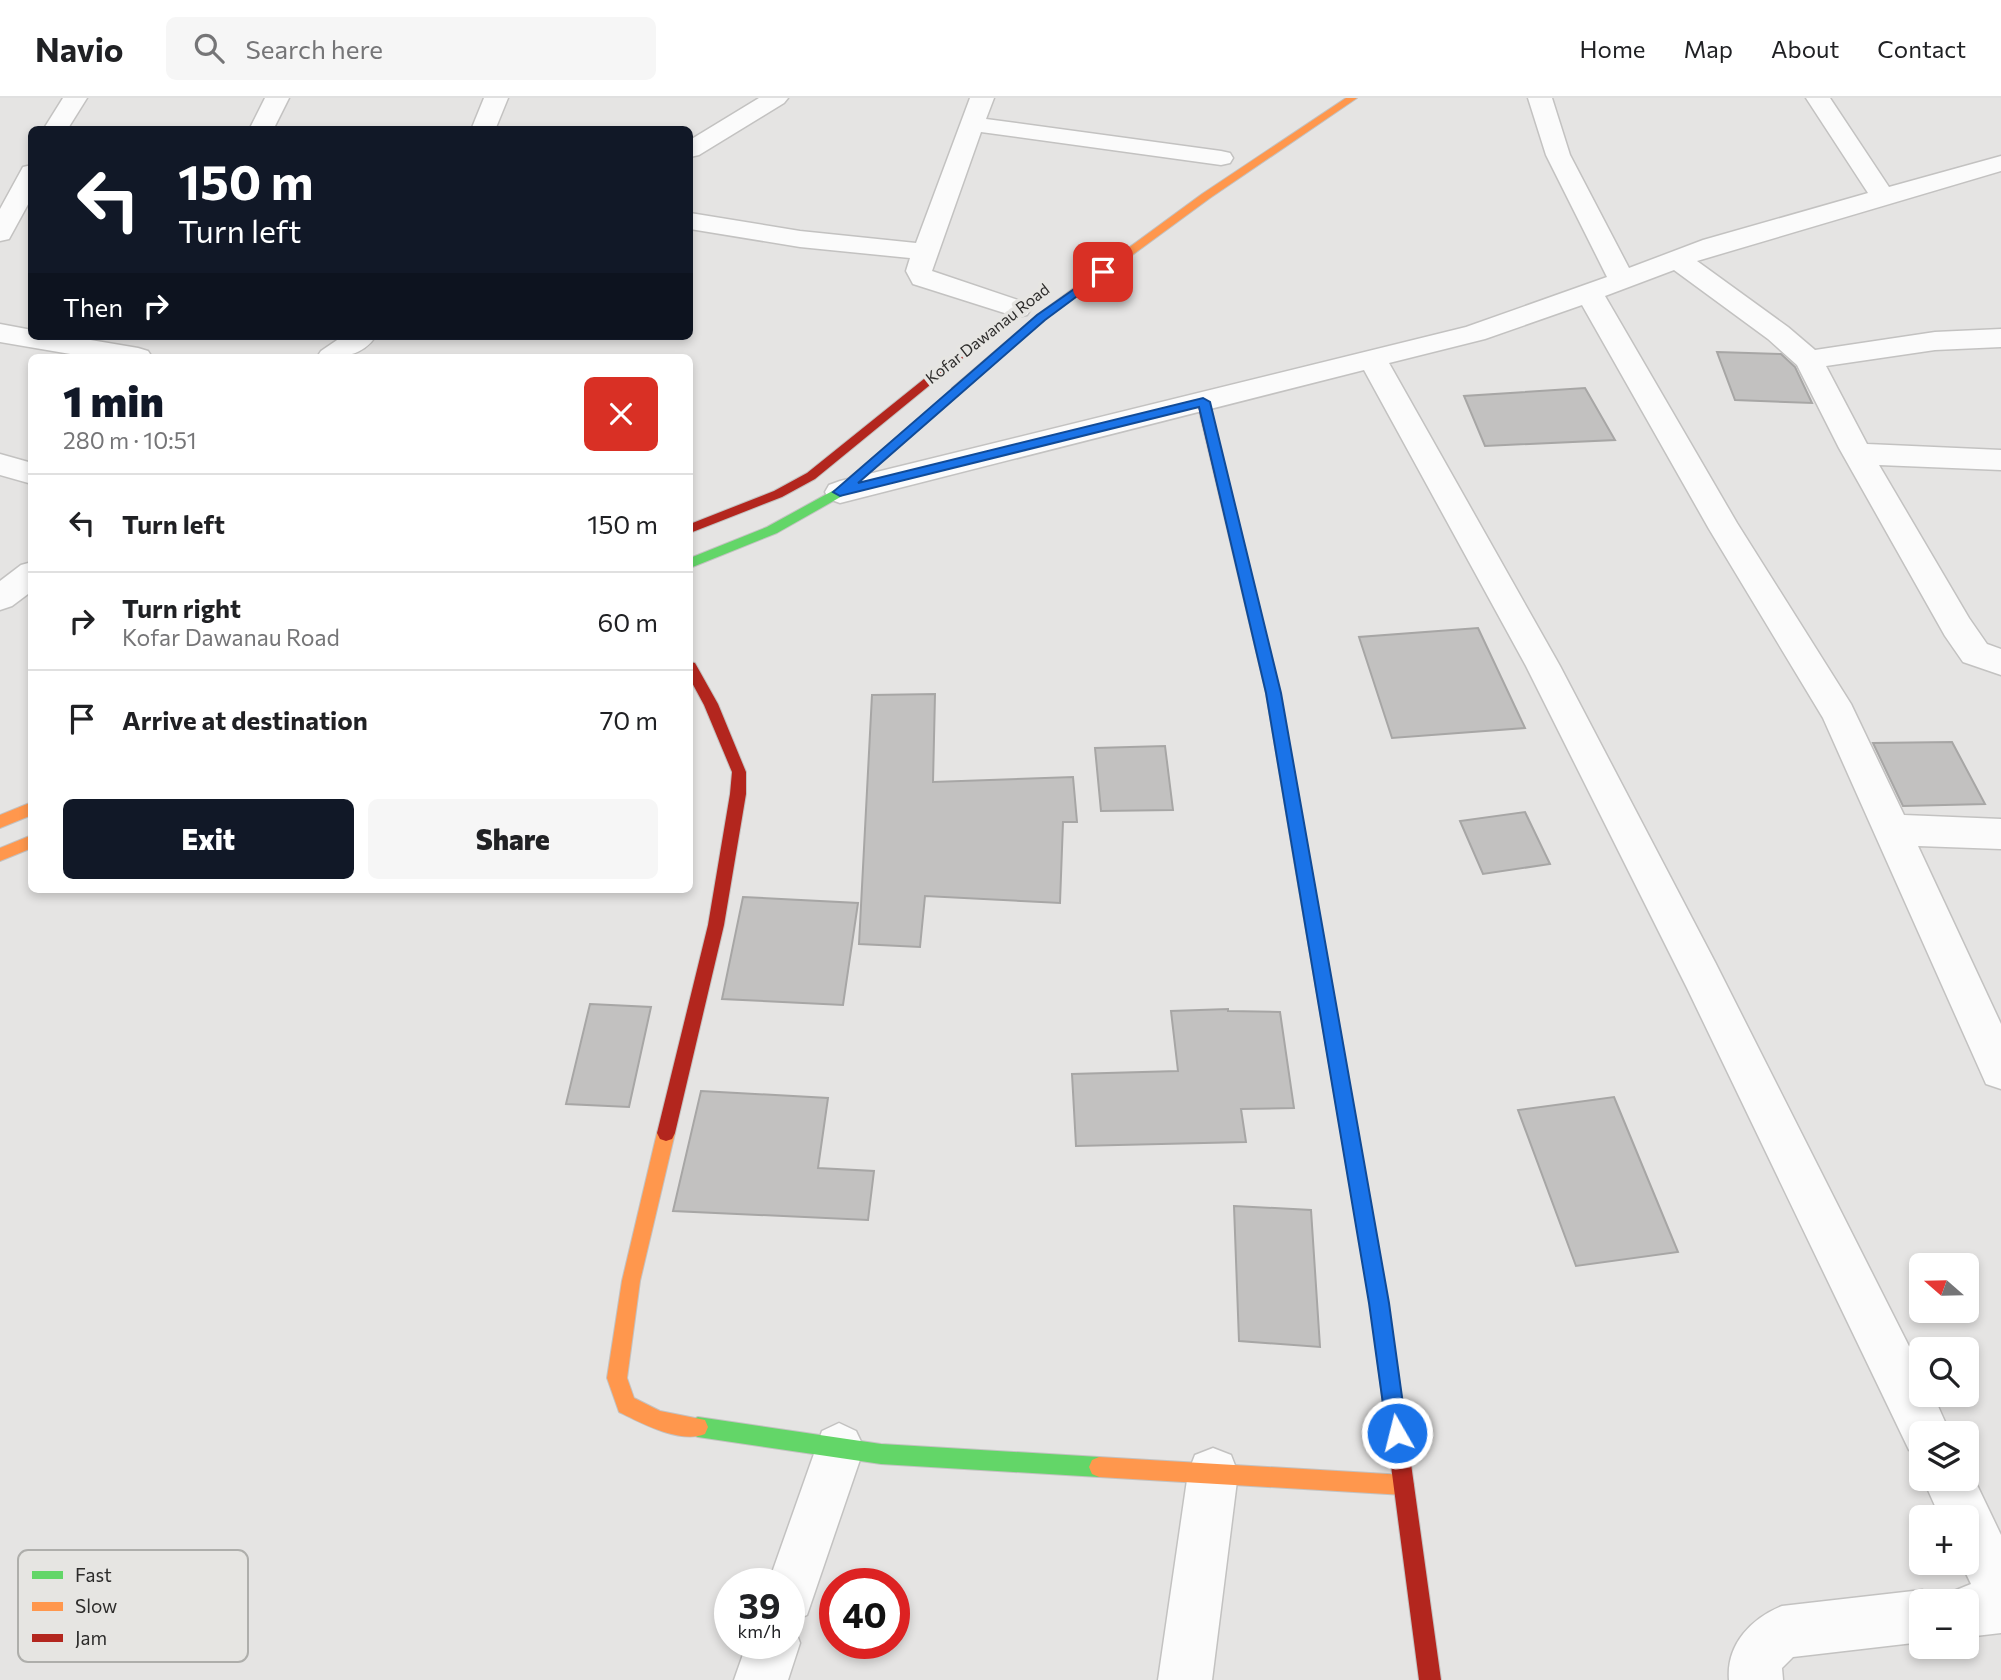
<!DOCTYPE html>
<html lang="en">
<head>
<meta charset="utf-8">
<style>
  body { margin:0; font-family:Commissioner,sans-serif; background:#f6f6f6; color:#202124; height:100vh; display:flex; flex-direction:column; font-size:26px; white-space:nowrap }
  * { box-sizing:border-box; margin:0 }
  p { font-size:23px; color:#757577 }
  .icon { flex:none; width:38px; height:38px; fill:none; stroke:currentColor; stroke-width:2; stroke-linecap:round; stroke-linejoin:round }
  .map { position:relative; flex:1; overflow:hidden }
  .sheet { position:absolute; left:28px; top:256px; width:665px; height:539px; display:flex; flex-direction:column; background:#fff; border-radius:10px; box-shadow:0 4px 10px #0003 }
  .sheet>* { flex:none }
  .hud { position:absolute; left:28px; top:28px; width:665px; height:214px; border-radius:10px; box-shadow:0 4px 10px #0003; background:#111827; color:#fff; overflow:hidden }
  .needle { width:46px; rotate:290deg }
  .fabs { position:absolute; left:1909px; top:1155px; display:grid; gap:14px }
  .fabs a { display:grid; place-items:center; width:70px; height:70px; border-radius:10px; background:#fff; box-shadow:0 4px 10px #0003; font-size:35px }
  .speed { position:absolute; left:714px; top:1470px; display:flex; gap:14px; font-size:35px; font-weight:700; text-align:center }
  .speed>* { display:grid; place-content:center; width:91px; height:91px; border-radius:50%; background:#fff; box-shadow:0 4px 10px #0003; line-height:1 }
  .speed small { font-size:18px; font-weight:400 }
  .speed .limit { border:10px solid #d22; background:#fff; color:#111 }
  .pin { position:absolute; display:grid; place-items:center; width:60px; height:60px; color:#fff; margin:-30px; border-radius:14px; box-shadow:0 4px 10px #0006 }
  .me { position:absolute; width:77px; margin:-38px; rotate:352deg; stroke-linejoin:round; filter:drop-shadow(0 0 5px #0008) }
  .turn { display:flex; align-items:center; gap:24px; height:147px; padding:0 35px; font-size:32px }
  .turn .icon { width:91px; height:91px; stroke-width:2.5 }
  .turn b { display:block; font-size:49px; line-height:60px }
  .then { display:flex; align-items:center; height:66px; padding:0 35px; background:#0003; gap:14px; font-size:26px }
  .round { display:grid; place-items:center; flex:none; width:74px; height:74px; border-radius:10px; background:#f6f6f6 }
  .summary { display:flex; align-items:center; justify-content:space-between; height:119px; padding:0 35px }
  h1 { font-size:42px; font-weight:800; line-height:52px; color:#111827 }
  .button { display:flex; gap:14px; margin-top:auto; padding:14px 35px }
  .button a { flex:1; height:80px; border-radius:10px; background:#111827; color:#fff; font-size:28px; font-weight:800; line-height:80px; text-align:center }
  .button a+a { background:#f6f6f6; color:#202124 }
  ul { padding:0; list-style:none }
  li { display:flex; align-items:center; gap:21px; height:98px; padding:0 35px; border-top:2px solid #e0e0e0 }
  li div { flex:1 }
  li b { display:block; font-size:26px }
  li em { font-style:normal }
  header { display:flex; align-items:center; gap:42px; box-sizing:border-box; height:98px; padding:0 35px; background:#fff; border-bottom:2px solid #e0e0e0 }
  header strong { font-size:33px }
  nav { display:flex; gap:38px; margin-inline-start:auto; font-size:24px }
  .search { width:490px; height:63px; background:#f6f6f6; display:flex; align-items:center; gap:18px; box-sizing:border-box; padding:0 24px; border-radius:10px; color:#757577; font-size:26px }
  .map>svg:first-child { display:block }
</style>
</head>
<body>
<header>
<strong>Navio</strong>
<div class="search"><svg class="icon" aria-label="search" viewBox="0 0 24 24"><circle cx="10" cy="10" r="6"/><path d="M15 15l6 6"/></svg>Search here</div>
<nav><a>Home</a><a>Map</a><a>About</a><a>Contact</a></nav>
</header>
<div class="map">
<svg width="2001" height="1582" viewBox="0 0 2001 1582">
  <rect width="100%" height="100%" fill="#e5e4e3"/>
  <!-- building -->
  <path fill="#c2c1c0" stroke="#a7a6a5" stroke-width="2" d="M1717,254L1781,256L1795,269L1812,305L1735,302Z
    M1585,290L1615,342L1485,348L1464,298Z
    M1478,530L1525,630L1392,640L1359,539Z
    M935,596L933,684L1073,679L1077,724H1063L1060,805L925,798L920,849L859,846L872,597Z
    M1952,644L1985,706L1903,708L1873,645Z
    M1165,648L1173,712L1101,713L1095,650Z
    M1525,714L1550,766L1483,776L1460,723Z
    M743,799L858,805L843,907L722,901Z
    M590,906L651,909L629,1009L566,1006Z
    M1228,911V913L1280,914L1294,1010L1241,1011L1246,1044L1076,1048L1072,976L1178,973L1171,913Z
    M701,993L828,1000L818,1070L874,1073L868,1122L673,1113Z
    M1614,999L1678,1154L1576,1168L1518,1012Z
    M1234,1108L1311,1112L1320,1249L1239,1243Z"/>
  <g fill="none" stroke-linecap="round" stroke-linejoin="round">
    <defs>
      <path id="street" d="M63,0H87L67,32H43Z
        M265,0H289L273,32H249Z
        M484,0H508L495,32H471Z
        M759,0H788L784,5L699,57L690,59V42Z
        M970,0H994L986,21L1221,53L1230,55L1233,60L1230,65L1221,67L981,34L932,173L1027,205L1031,211L1027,217L1017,219L913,186L906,173L910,160L800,149L690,131V115L800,133L916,145Z
        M1528,0H1552L1570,57L1629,170L1703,142L1868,95L1806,0H1830L1889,89L2001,58V73L1697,163L1788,229L1815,252L1935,234L2001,231V249L1935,252L1826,268L1867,346L2001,352V372L1879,367L1969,520L1987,546L2001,551V577L1963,564L1945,538L1839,350L1797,267L1768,241L1674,172L1605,198L1737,425L1851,606L1904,717L2001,721V751L1918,748L2001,926V991L1986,986L1823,620L1709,431L1582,207L1485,241L1389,265L1560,568L1715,864L1922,1274V1297H1933L1950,1335H1922V1358L1909,1352L1687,890L1526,568L1364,272L840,405L829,401L825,394L829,387L840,383L1466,229L1607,179L1546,57Z
        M32,67V99L9,141L0,143V111L23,69Z
        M0,226L32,232V238H67L138,250L148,253L152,259H88L0,244Z
        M343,238H376C361,260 340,259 317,259L321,253Z
        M0,356L32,365V386L0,377Z
        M32,464V493L12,508L0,512V483L21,467Z
        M839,1325L856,1333L864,1350L807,1517L789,1525L793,1526L800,1545L788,1582H734L747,1545H789V1486H768L822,1333Z
        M1213,1350L1231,1357L1238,1375L1212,1582H1158L1188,1375L1195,1357Z
        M1967,1366L2001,1437V1535L1967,1539V1503H1945L1949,1495L1971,1486L1961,1465H1967V1419H1940L1923,1381H1967Z
        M1922,1492L1941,1499L1942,1503H1922V1544L1793,1559L1782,1570L1783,1582H1729C1726,1546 1752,1520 1782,1508Z"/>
      <path id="fast" d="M956,289L960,290V296L844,397L777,435L690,470V460L767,429L836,391Z
        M698,1319L881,1346L1099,1359L1106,1362L1109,1369L1106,1376L1099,1379L881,1366L698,1339L691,1336L688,1329L691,1322Z"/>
      <path id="slow" d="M1346,0H1357L1210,100L1045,221L960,296H952V290L1037,217L1202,96Z
        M32,704V717L0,730V717Z
        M32,737V750L0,763V750Z
        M1304,767L1310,769L1312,774L1388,1205L1407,1337L1404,1344L1397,1347L1390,1344L1387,1337L1370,1205L1296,774L1298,769Z
        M666,1027L672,1029L675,1035L640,1183L627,1280L634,1300L660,1313L705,1322L708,1329L705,1336C680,1346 641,1325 619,1314L607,1280L622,1183L657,1035L660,1029Z
        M1099,1359L1404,1377L1411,1380L1414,1387L1411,1394L1404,1397L1099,1379L1092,1376L1089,1369L1092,1362Z"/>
      <path id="jam" d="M970,244L974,245V251L815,381L782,399L690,435V426L774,393L807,375Z
        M1203,300L1209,304L1280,595L1312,774L1310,779H1298L1296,774L1266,595L1197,304Z
        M690,564L695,565L718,606L746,674V696L724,827L675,1035L672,1041L666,1043L660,1041L657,1035L708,827L730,696L732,674L704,607L690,581Z
        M1397,1327L1404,1330L1407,1337L1441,1582H1419L1387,1337L1390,1330Z"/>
    </defs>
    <!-- street casing -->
    <use href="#street" stroke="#c3c2c1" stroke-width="3"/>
    <!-- fast casing -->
    <use href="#fast" stroke="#c3c2c1" stroke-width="2"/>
    <!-- slow casing -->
    <use href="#slow" stroke="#c3c2c1" stroke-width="2"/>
    <!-- jam casing -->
    <use href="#jam" stroke="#c3c2c1" stroke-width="2"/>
    <!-- street -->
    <use href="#street" fill="#fbfbfb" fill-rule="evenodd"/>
    <!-- fast -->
    <use href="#fast" fill="#63d668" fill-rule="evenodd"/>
    <!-- slow -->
    <use href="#slow" fill="#ff974d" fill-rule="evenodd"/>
    <!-- jam -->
    <use href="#jam" fill="#b3261e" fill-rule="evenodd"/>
  </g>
  <!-- route -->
  <path fill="#1a73e8" stroke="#114b97" stroke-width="2" d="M1103,171L1109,174L1107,176L1045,222L858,385L1203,300L1210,304L1281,595L1389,1205L1407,1335L1404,1342L1397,1345L1390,1342L1387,1335L1369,1205L1266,595L1199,309L840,398L833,394L1037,217Z"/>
  <g text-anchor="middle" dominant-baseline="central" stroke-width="7" stroke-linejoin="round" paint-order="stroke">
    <!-- far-street labels -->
    <g font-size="16" fill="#2d2c2b" stroke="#e6e5e2">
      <text transform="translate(987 235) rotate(-38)">Kofar Dawanau Road</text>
    </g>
  </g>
  <!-- legend -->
  <rect x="18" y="1452" width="230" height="112" rx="10" fill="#e6e5e2" stroke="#aeaeab" stroke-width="2"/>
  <rect x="32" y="1473" width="31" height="8" fill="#63d668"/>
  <rect x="32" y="1504" width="31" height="9" fill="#ff974d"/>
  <rect x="32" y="1536" width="31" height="8" fill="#b3261e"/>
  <g font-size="19" fill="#2d2c2b">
    <text x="75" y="1484">Fast</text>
    <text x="75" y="1515">Slow</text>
    <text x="75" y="1547">Jam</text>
  </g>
</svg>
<div class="fabs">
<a><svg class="needle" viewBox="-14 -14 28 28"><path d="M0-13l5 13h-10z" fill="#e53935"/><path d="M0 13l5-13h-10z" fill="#757577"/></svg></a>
<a><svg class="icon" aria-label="search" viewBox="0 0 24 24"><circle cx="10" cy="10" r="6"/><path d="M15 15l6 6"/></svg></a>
<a><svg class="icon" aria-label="layers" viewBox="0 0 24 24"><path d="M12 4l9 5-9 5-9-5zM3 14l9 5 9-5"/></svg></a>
<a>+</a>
<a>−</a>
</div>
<div class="speed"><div>39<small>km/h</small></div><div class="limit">40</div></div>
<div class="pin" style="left:1103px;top:174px;background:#d93025"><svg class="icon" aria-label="arrive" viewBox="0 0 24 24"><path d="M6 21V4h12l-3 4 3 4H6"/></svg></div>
<svg class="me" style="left:1397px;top:1335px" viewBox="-20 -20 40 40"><circle r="17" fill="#1a73e8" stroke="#fff" stroke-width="3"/><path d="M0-11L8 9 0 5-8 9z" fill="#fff"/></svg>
<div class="hud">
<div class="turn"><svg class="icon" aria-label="left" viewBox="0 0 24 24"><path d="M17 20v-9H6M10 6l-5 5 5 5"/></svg><div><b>150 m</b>Turn left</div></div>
<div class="then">Then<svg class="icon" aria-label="right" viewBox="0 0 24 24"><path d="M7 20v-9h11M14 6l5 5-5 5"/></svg></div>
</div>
<section class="sheet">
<div class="summary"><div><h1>1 min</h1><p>280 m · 10:51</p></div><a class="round" style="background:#d93025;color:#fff"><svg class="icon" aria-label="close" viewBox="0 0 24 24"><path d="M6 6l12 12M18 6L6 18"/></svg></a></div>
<ul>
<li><svg class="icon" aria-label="left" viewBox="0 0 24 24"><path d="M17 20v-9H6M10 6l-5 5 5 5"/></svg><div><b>Turn left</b></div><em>150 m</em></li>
<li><svg class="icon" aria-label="right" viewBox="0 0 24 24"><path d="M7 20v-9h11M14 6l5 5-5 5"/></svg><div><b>Turn right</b><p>Kofar Dawanau Road</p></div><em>60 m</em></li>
<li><svg class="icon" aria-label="arrive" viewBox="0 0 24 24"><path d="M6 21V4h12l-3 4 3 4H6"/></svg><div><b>Arrive at destination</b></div><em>70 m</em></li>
</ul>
<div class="button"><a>Exit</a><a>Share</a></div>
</section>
</div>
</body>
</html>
